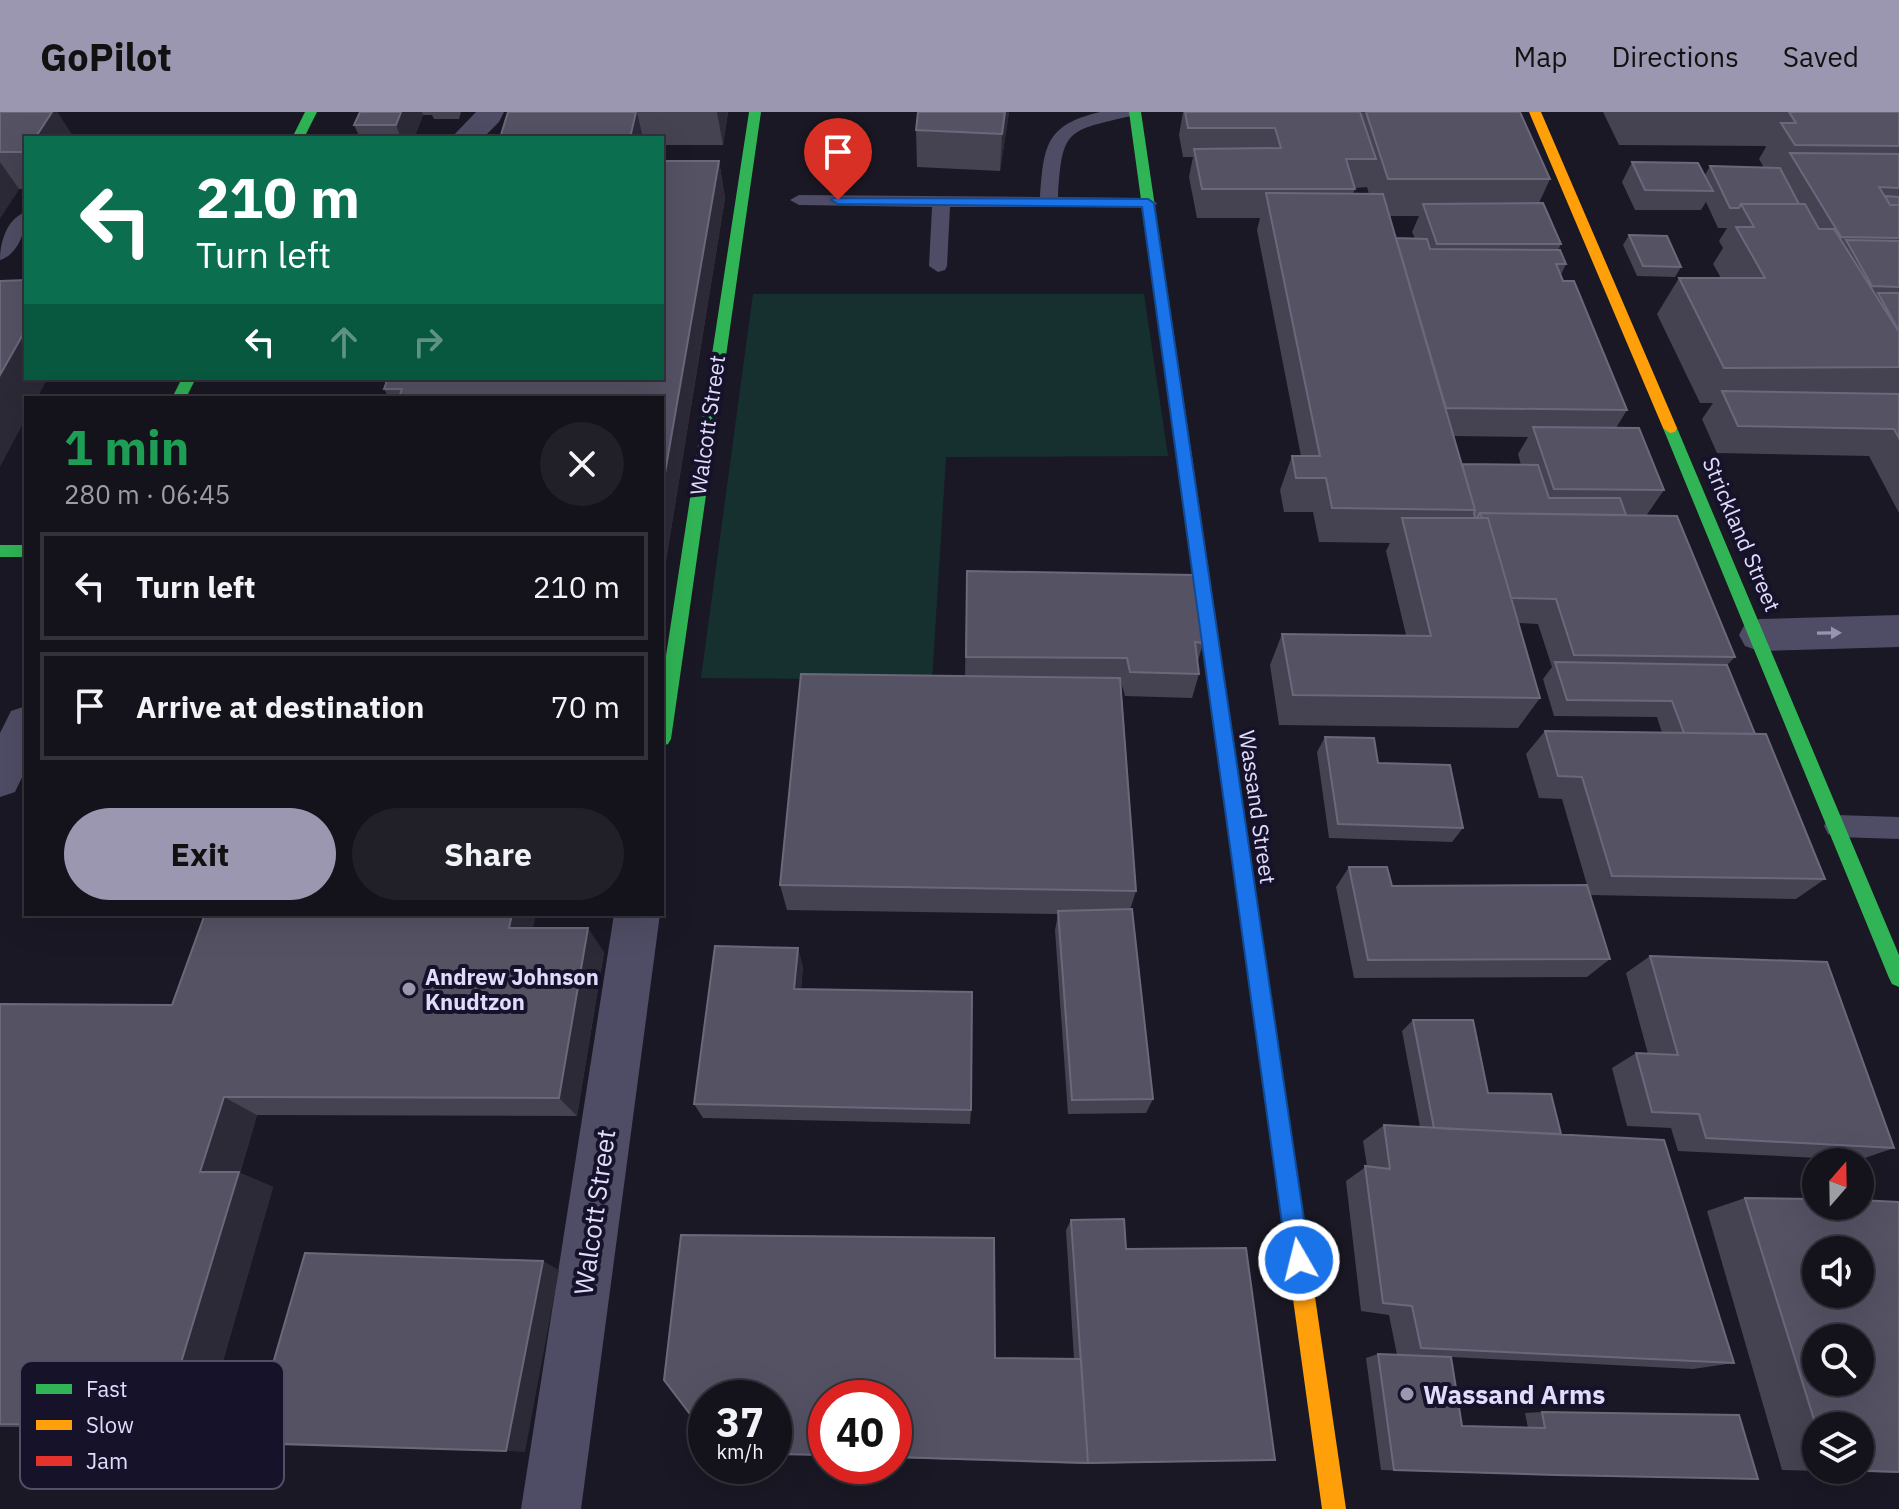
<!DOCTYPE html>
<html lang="en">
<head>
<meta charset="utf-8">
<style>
  body { margin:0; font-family:"IBM Plex Sans",sans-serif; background:#212028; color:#f1f3f6; height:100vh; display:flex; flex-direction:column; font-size:30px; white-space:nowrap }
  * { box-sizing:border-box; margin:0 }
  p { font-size:26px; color:#9d9ea3 }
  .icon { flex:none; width:44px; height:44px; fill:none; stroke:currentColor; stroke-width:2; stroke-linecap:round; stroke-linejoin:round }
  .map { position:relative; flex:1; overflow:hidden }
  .drawer { position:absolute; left:24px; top:284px; width:640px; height:520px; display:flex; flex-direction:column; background:#14121b; border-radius:0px; box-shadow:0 8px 32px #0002,0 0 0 2px #33323a }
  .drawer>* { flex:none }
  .guide { position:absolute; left:24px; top:24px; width:640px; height:244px; border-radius:0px; box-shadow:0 8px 32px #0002,0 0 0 2px #33323a; background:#0b6e4f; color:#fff; overflow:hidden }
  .needle { width:52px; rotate:20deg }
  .controls { position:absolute; left:1802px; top:1036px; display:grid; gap:16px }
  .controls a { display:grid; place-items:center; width:72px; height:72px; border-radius:50%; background:#14121b; box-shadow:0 8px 32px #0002,0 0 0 2px #33323a; font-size:40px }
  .speed { position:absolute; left:688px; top:1268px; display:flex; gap:16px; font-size:40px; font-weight:700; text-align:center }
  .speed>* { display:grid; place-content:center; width:104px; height:104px; border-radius:50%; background:#14121b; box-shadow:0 8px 32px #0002,0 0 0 2px #33323a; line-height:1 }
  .speed small { font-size:20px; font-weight:400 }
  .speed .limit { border:12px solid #d22; background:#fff; color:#111 }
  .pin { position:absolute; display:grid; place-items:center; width:68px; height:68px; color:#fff; margin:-82px -34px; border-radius:50% 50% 50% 0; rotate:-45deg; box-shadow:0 0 8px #0007 }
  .pin .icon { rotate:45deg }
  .me { position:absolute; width:88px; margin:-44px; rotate:352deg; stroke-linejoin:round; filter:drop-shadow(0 0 6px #0008) }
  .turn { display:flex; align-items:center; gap:28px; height:168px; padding:0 40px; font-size:36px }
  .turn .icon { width:104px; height:104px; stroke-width:2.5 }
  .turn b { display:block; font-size:56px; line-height:68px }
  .lanes { display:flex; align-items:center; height:76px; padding:0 40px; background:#0003; justify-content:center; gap:40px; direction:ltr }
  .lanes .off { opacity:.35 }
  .round { display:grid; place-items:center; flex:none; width:84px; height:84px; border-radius:42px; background:#212028 }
  .overview { display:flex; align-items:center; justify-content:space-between; height:136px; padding:0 40px }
  h1 { font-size:48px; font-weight:800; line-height:60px; color:#1e9e55 }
  .action { display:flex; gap:16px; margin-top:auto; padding:16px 40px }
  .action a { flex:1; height:92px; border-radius:48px; background:#9b97b1; color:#111; font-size:32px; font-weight:800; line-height:92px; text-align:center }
  .action a+a { background:#212028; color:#f1f3f6 }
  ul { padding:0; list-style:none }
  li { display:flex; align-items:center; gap:24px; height:108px; margin:0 16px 12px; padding:0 24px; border:4px solid #33323a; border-radius:0px }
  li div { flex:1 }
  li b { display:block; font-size:30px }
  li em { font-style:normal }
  header { display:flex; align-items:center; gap:48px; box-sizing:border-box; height:112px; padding:0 40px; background:#9b97b1; color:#111 }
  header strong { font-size:38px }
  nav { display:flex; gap:44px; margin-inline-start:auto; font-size:28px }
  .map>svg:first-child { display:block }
</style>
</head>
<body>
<header>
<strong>GoPilot</strong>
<nav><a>Map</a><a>Directions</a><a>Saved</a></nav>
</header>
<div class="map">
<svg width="1899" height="1397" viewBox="0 0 1899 1397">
  <rect width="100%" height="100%" fill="#1a1824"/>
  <!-- green -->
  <path fill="#163030" d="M753,182H1144L1168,344L946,345L932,568L701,566Z"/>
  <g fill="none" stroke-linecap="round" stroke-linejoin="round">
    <!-- lane -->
    <path fill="#4e4d65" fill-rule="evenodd" d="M1100,0H1133L1131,4C1067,19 1062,16 1058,85L1148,86L1157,91L1154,95H950L947,154L945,158L938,160L929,154L932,95L799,93L790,88L799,83L1040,85C1044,34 1045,13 1100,0Z
      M26,100C26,118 19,142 0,148C0,130 7,106 26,100Z
      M1837,703L1899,705V727L1837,725L1828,722L1824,714L1828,706Z"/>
    <!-- street -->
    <path fill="#4e4d65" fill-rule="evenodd" d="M476,0H504L499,10L483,26H451Z
      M1899,503V535L1759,539L1745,534L1739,523L1745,512L1759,507Z
      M26,594V657L15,680L0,685V621L11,599Z
      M614,802H660L581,1397H521Z"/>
    <!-- fast -->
    <path fill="#30b455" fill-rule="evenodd" d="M305,0H317L304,26H292Z
      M749,0H761L671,627L668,632L662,634V570Z
      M1129,0H1141L1196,372L1188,377L1180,372Z
      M182,266H196L186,286H172Z
      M1670,311L1677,316L1899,843V875L1892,872L1889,866L1663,316Z
      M0,433H26V445H0Z"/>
    <!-- slow -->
    <path fill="#ff9f0a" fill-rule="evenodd" d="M1529,0H1541L1677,316L1675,320L1670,321L1663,316Z
      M1228,644L1234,646L1237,651L1346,1397H1322L1219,651L1222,646Z"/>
    <!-- jam -->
    <path fill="#e5322d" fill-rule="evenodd" d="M1188,367L1196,372L1237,651L1234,656H1222L1219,651L1180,372Z"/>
  </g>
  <!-- wall -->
  <path fill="#454252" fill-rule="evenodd" d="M0,0H57L74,26H26V77H19L0,106Z
    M360,0H461L459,7H434L432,3H423L414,26H360L354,13Z
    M508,0H728L723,33H662V26H500Z
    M918,0H1009L1000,59L917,55L916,18Z
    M1183,0H1521V2L1550,67L1539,91L1561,132L1558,138L1566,152L1561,163L1627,298L1616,316L1664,378L1646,404L1735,545L1727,553L1755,622L1825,767L1796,787L1590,783L1610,847L1587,865L1354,866L1336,775L1349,755L1392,774L1587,773L1562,687L1539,686L1526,642L1545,619L1662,621L1657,605L1554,604L1543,567L1552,555L1538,512L1519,511L1540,586L1518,616L1279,613L1270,553L1282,522L1406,523L1386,439L1390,431L1319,430L1313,400H1284L1280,378L1292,344H1301L1257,118L1260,106H1197L1189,65L1193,45H1183L1179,23ZM1367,75L1369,82H1353L1355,76ZM1390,104H1419L1412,120L1415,126H1396ZM1454,324L1528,325L1518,342L1521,353L1462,352Z
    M1603,0H1899V281L1897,282H1899V401L1869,344L1717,341L1702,307L1713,291H1700L1657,202L1679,166H1721L1713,152L1723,136L1719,129L1727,116H1718L1706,90L1701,98H1635L1622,70L1632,50L1705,63L1710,54L1764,56L1759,47L1766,35L1765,34L1619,33Z
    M719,49L725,86L662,473V286H389L384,277L662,266Z
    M1629,123L1681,155L1675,165L1637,164L1623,133Z
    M967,459L1203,531L1198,549L1199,562L1192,586L1125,584L1121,570L1136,779L1130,798L1153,987L1146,1001L1068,1002L1055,818L1058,802L787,798L780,773L965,564Z
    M1325,625L1378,651L1463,716L1452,730L1329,726L1317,640Z
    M533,816L604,840L577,1004L257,1003L240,1061L273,1075L204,1315H0V892L172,893Z
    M1650,844L1894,1036L1859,1048L1678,1039L1671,1016L1627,1014L1612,956L1636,941L1648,942L1626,861Z
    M803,854L801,877L971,998L970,1012L703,1006L694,992Z
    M1413,908L1488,981L1561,1022L1734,1251L1693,1257L1451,1245L1462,1314L1528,1316L1525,1301L1542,1300L1739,1303L1538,1363L1381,1358L1366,1246L1378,1242L1397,1243L1389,1203L1361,1199L1346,1069L1367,1054L1363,1029L1384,1013L1420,1015L1402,919Z
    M1745,1086L1899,1090V1361L1782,1358L1707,1099ZM1816,1314L1860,1358H1816Z
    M1071,1108L1126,1137L1275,1348L1080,1352L894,1346V1286H826V1344L774,1342V1286L995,1246L1074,1247L1066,1118Z"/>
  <!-- shaded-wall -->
  <path fill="#2d2a38" d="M52,0H57L74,26H35Z
    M401,0H422L423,3L414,26H401L396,13Z
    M636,0H637L643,26H630Z
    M717,0H728L723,33Z
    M1005,0H1009L1000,59L1002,22Z
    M719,49L725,86L662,473V378Z
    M0,50L19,77L0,106Z
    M26,217V266H48L37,286H26V306L0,355V263Z
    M512,802H536L528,840L509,816Z
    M588,816L604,840L577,1004L559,986Z
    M798,836L803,854L799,894L794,877Z
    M224,985L257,1003L240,1061L273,1075L204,1315L162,1313L200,1060Z
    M543,1149L559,1158L525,1340L506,1339Z"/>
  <!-- building -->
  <path fill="#555264" stroke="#6b687c" stroke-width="2" fill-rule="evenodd" d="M0,0H52L35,26H26L25,40H0Z
    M360,0H401L396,13H354Z
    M508,0H636L630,26H500Z
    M918,0H1005L1002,22L916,18Z
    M1185,0H1360L1376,47H1346L1355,77H1202L1194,37L1281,36L1275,16H1188Z
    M1366,0H1520L1550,67H1388Z
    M1789,0H1899V34L1795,33L1781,11H1796Z
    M1790,41L1899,42V76L1879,75L1890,93H1899V126L1841,125Z
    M662,49H719L662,378V286H399L402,277H384L388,266H662Z
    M1632,50L1698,51L1713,79L1645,78Z
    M1710,54L1780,56L1799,92H1741L1739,96H1730Z
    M1266,81L1383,82L1475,398L1332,396L1326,366H1296L1292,344H1320Z
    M1885,84L1899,85V93H1890Z
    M1543,91L1561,132H1437L1423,92Z
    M1741,92H1805L1819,117H1834L1899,220V255L1724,256L1679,166H1765L1736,115H1754Z
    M1629,123L1667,124L1681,155L1643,154Z
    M1396,126L1427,127L1430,137L1560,138L1566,152H1556L1563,169H1574L1627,298L1446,296Z
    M1846,128L1899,129V175L1872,174Z
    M26,168V217L0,263V169Z
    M1878,181H1899V219Z
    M1722,279L1899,282V326L1894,317L1738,314Z
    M1533,315L1639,316L1664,378L1554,377Z
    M1462,352L1538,353L1549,386H1620L1626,403L1480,401L1477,406H1475L1474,401L1475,398Z
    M1480,401L1677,404L1735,545L1574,543L1556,487L1511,486L1488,406H1482Z
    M1402,406H1488L1540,586L1293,583L1282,522L1431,524Z
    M967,459L1193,463L1203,531L1195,530L1199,562L1130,560L1127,546L966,545Z
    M1555,550L1727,553L1755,622L1684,621L1672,589L1567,588Z
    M801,562L1120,566L1136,779L780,773Z
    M1545,619L1766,622L1825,767L1612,764L1582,665L1558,664Z
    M1325,625L1374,626L1378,651L1450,653L1463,716L1338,712Z
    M1349,755H1387L1392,774L1587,773L1610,847L1368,848Z
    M1132,797L1153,987L1072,988L1058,799Z
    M205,802H512L509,816H588L559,986L224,985L200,1060H239L162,1313L0,1312V892L172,893Z
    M715,834L798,836L794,877L972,880L971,998L694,992Z
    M1650,844L1827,850L1894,1036L1706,1026L1699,1002L1652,1000L1636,941L1678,943Z
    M1413,908H1473L1488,981L1551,982L1561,1022L1434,1016Z
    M1384,1013L1664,1028L1734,1251L1421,1236L1412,1194L1383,1191L1365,1054L1390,1057Z
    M1745,1086L1816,1087V1094H1860V1088L1899,1090V1360L1847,1358H1860V1314H1816ZM1816,1138H1860V1182H1816ZM1816,1226H1860V1270H1816Z
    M1124,1107L1126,1137L1246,1136L1275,1348L1086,1351H1088L1071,1108Z
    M681,1123L994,1126L995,1246L1081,1247L1088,1351L894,1345V1286H826V1343L774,1342V1286H706V1323L664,1268Z
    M305,1141L543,1149L506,1339L250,1331Z
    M1378,1242L1451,1245L1462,1314L1545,1316L1542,1300L1739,1303L1758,1367L1556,1363L1394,1358Z"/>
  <!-- one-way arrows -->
  <defs><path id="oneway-solid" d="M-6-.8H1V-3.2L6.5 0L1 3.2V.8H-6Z" transform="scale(2)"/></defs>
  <use fill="#9794b1" href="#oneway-solid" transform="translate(1829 521) rotate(-1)"/>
  <!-- route -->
  <path fill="#1a73e8" stroke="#114b97" stroke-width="2" d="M833,86L1148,87L1154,91L1310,1148L1306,1156L1299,1159L1291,1156L1287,1148L1142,95L838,92L831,88Z"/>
  <!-- markers -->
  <g fill="#9b97b1" stroke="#16122a" stroke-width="3">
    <circle cx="409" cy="877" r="8"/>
    <circle cx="1407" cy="1282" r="8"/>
  </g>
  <g text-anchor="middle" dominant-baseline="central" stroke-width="8" stroke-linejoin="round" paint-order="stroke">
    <!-- street labels -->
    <g font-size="22" fill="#e0dcfd" stroke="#16122a">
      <text transform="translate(707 313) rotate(-82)">Walcott Street</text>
      <text transform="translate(1742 422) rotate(67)">Strickland Street</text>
      <text transform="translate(1258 695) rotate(82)">Wassand Street</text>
    </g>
    <!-- poi labels -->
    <g font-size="22" font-weight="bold" fill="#e0dcfd" stroke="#16122a" text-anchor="start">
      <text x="425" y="864">Andrew Johnson<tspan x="425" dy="25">Knudtzon</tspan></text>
    </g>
    <!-- near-street labels -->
    <g font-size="26" fill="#e0dcfd" stroke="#16122a">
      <text transform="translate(594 1100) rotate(-82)">Walcott Street</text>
    </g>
    <!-- near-poi labels -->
    <g font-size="26" font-weight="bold" fill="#e0dcfd" stroke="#16122a" text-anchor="start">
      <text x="1423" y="1282">Wassand Arms</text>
    </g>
  </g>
  <!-- legend -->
  <rect x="20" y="1249" width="264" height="128" rx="12" fill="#16122a" stroke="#534f69" stroke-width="2"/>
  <rect x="36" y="1272" width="36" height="10" fill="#30b455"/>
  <rect x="36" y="1308" width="36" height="10" fill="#ff9f0a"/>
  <rect x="36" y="1344" width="36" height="10" fill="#e5322d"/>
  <g font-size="22" fill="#e0dcfd">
    <text x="86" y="1285">Fast</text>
    <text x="86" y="1321">Slow</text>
    <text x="86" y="1357">Jam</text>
  </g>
</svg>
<div class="controls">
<a><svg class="needle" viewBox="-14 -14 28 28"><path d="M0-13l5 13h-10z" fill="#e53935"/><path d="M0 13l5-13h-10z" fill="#9d9ea3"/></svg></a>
<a><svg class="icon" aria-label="sound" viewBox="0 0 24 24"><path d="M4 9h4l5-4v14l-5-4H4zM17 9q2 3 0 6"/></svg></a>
<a><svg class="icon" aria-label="search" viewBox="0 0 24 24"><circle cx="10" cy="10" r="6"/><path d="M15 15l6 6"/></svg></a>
<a><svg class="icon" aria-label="layers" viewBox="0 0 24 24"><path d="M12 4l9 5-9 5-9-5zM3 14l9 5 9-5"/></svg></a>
</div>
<div class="speed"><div>37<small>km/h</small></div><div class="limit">40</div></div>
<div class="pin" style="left:838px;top:88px;background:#d93025"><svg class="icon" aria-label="arrive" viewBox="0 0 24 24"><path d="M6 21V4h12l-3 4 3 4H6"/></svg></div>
<svg class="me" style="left:1299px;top:1148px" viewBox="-20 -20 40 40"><circle r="17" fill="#1a73e8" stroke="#fff" stroke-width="3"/><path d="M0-11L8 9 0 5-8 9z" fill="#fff"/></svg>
<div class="guide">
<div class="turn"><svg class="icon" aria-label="left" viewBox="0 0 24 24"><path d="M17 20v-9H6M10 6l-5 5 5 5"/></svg><div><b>210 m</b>Turn left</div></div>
<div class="lanes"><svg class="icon" aria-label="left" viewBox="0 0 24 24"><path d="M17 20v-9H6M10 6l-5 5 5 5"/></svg><svg class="icon off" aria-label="ahead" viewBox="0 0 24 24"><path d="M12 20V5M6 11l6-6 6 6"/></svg><svg class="icon off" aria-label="right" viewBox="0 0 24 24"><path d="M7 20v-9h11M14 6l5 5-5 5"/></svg></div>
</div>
<section class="drawer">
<div class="overview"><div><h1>1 min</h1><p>280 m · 06:45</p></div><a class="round"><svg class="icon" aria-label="close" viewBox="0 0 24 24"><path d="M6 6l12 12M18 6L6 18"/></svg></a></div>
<ul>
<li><svg class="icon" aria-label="left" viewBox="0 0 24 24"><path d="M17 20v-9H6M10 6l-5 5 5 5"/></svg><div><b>Turn left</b></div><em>210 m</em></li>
<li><svg class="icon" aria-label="arrive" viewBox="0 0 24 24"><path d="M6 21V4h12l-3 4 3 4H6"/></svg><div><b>Arrive at destination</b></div><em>70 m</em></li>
</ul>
<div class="action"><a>Exit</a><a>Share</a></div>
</section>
</div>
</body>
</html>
